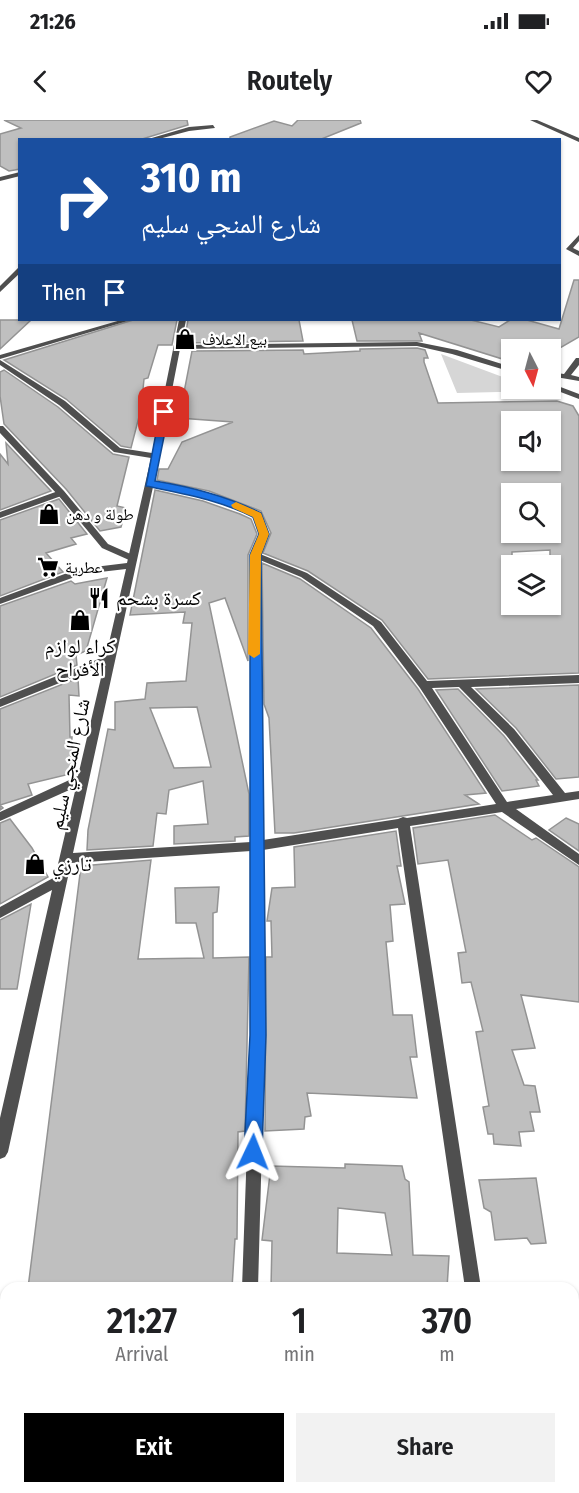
<!DOCTYPE html>
<html lang="en">
<head>
<meta charset="utf-8">
<style>
  body { margin:0; font-family:"Fira Sans Condensed","Noto Naskh Arabic",sans-serif; background:#f2f2f2; color:#202124; height:100vh; display:flex; flex-direction:column; font-size:22px; white-space:nowrap }
  * { box-sizing:border-box; margin:0 }
  p { font-size:20px; color:#757577 }
  .icon { flex:none; width:33px; height:33px; fill:none; stroke:currentColor; stroke-width:2; stroke-linecap:round; stroke-linejoin:round }
  .map { position:relative; flex:1; overflow:hidden }
  .panel { position:absolute; left:0px; top:1162px; width:579px; height:212px; display:flex; flex-direction:column; background:#fff; border-radius:18px 18px 0 0; box-shadow:0 2px 4px #0004 }
  .panel>* { flex:none }
  .banner { position:absolute; left:18px; top:18px; width:543px; height:183px; border-radius:0px; box-shadow:0 2px 4px #0004; background:#1a4fa0; color:#fff; overflow:hidden }
  .needle { width:39px; rotate:174deg }
  .controls { position:absolute; left:501px; top:219px; display:grid; gap:12px }
  .controls a { display:grid; place-items:center; width:60px; height:60px; border-radius:0px; background:#fff; box-shadow:0 2px 4px #0004; font-size:30px }
  .pin { position:absolute; display:grid; place-items:center; width:51px; height:51px; color:#fff; margin:-26px; border-radius:12px; box-shadow:0 3px 9px #0006 }
  .me { position:absolute; width:66px; margin:-33px; rotate:2deg; stroke-linejoin:round; filter:drop-shadow(0 0 4px #0008) }
  .turn { display:flex; align-items:center; gap:21px; height:126px; padding:0 24px; font-size:27px }
  .turn .icon { width:78px; height:78px; stroke-width:2.5 }
  .turn b { display:block; font-size:42px; line-height:51px }
  .then { display:flex; align-items:center; height:57px; padding:0 24px; background:#0003; gap:12px; font-size:22px }
  .eta { display:flex; justify-content:space-evenly; align-items:center; height:102px; text-align:center }
  .eta b { font-size:36px; font-weight:600; line-height:42px }
  .action { display:flex; gap:12px; margin-top:auto; padding:12px 24px }
  .action a { flex:1; height:69px; border-radius:0px; background:#000; color:#fff; font-size:24px; font-weight:600; line-height:69px; text-align:center }
  .action a+a { background:#f2f2f2; color:#202124 }
  .status { display:flex; justify-content:space-between; align-items:center; height:42px; padding:0 30px; background:#fff; direction:ltr }
  .status svg { height:16px; fill:currentColor }
  header { display:flex; justify-content:space-between; align-items:center; height:78px; padding:0 24px; background:#fff; font-size:27px; font-weight:600 }
  .map>svg:first-child { display:block }
</style>
</head>
<body>
<div class="status"><b>21:26</b><svg viewBox="0 0 49 12"><path d="M0 12V9h3v3zM5 12V6h3v6zM10 12V3h3v9zM15 12V0h3v12zM26 1h20v11H26zM47 4h2v5h-2z"/></svg></div>
<header><svg class="icon" aria-label="back" viewBox="0 0 24 24"><path d="M15 5l-7 7 7 7"/></svg>Routely<svg class="icon" aria-label="heart" viewBox="0 0 24 24"><path d="M12 20l-8-8c-3-5 5-10 8-4 3-6 11-1 8 4z"/></svg></header>
<div class="map">
<svg width="579" height="1373" viewBox="0 0 579 1373">
  <rect width="100%" height="100%" fill="#fff"/>
  <!-- green -->
  <path fill="#d6d6d6" d="M441,234L511,260L512,268L534,269L542,271L457,273Z"/>
  <!-- building -->
  <path fill="#bfbfbf" stroke="#939393" stroke-width="1.5" fill-rule="evenodd" d="M4,0H187L188,5L139,20H20V49L9,51L0,46V14L21,8Z
    M298,0H360L361,3L319,20H230V17L274,1L292,6Z
    M574,160H579V217L553,232V230H512V242L419,213L422,221H357L352,200H471L499,207L510,200H527L559,209Z
    M0,200H31L0,229Z
    M133,200H177L172,225H158L148,258L144,259L141,289L131,328L121,326L66,279L4,240Z
    M188,200H299L303,221L184,223Z
    M417,228L425,230L428,238H424V242L438,283L557,281L573,286L579,296V553L428,559L382,500L308,451L263,433L271,413L261,391L209,371L157,360L159,349H168L182,322L233,302L179,298L192,231L303,230L304,234L360,231V229ZM506,302H550V340H512V315ZM512,374H550V412H512ZM550,430V484H512V432Z
    M4,250L58,287L113,334L129,337L117,386L126,388L121,407L100,411L66,369L4,304L0,276V252Z
    M6,323L51,371L0,390V334L8,344Z
    M155,370L203,381L240,394L251,399L257,414L248,435V541L225,478L209,483L249,674V716L235,717V721L174,724V706L208,704L203,661L169,670L166,694L157,693L153,726L87,730L88,710L108,609L115,610V582L145,579L147,563L186,561L192,503H183L185,492L130,495ZM197,587L211,647L174,648L150,588Z
    M59,379L87,414L71,418L76,424L46,433L63,452L0,476V400Z
    M262,443L300,459L371,508L418,569L486,673L465,675L479,684L294,713H275L269,598L264,584Z
    M107,458L86,531L76,535L77,545L0,577V486L71,461L75,464Z
    M78,558L79,576L69,575L70,617H72L70,654L28,664L32,675L0,685L3,688L0,690V589Z
    M579,565V657L556,659L516,608L476,569Z
    M458,569L504,616L538,660H536L539,666L502,671L436,570Z
    M495,695L532,720L536,718L579,747V882L521,875L535,928L512,930L524,965L535,966L540,992H530L534,1011L519,1012L521,1026L494,1024L493,1014H488L483,987L489,986L476,912L483,911L471,862L462,863L458,833L466,832L448,740L418,744L413,708Z
    M566,698L579,704V731L549,710Z
    M10,699L32,728L48,757L0,784V703Z
    M396,711L401,746H397L405,784L390,785L393,821L386,822L393,895H412L417,937H410L417,978L307,973L311,996L305,997L304,1009L265,1011L266,837H272L271,801H267L272,768L295,767L294,727Z
    M151,740L138,839L204,838L196,803H176L175,768L219,767L217,792L213,793V838L249,837L245,1011L238,1012L237,1119H235L232,1168H28L81,746Z
    M31,784L17,869H0V800Z
    M345,1044L402,1046L405,1059L409,1062L413,1135L449,1136L447,1168H271L272,1121L262,1120L271,1046L345,1048ZM338,1088L385,1093L392,1135L337,1133Z
    M536,1058L546,1123L531,1124L527,1118L495,1120L491,1092L484,1088L479,1060Z"/>
  <g fill="none" stroke-linecap="round" stroke-linejoin="round">
    <!-- minor -->
    <path fill="#4f4f4f" fill-rule="evenodd" d="M530,0H537L579,18V22Z
      M213,5L215,8L189,11L155,20H145L189,7Z
      M20,52V56L0,61V57Z
      M579,115V121L573,128L579,131V136L566,129Z
      M20,146V153L0,172V166Z
      M121,200H131L0,239V235Z
      M179,200H186L181,225L417,222L457,230L512,247V252L452,234L417,226L180,229L154,362L208,373L260,393L269,414L260,434L307,453L381,502L427,561L579,555V563L471,567L514,609L565,673L579,671V679L516,689L579,734V745L502,692L410,706L481,1168H465L398,708L263,730L265,915L258,1168H242L251,915V731L71,743L8,1032L5,1037L0,1039V998L52,770L0,798V787L55,757L76,667L0,701V692L78,656L104,545L0,587V579L106,536L126,449L83,454L0,484V478L78,449L127,443L151,338L114,332L59,285L0,245V240L65,281L120,328L152,333ZM153,367C188,373 221,382 253,397L259,414L250,435L251,722L73,733ZM260,440L301,457L373,506L420,568L496,684L407,698L403,697L398,699L263,720ZM459,567L506,615L553,675L507,682L432,568Z
      M576,238H579V245L571,255L579,257V261L550,256V252L564,254Z
      M550,263L579,274V279L550,268Z
      M61,370L65,373L64,375L0,398V392Z
      M573,1359L579,1361V1373H536L538,1368H573Z
      M242,1368H260V1373H242Z
      M485,1368H503V1373H485Z"/>
    <!-- tertiary -->
    <path fill="#4f4f4f" fill-rule="evenodd" d="M0,306H3L64,371L108,424L135,436V440H129L102,428L58,375L0,313Z"/>
  </g>
  <!-- route -->
  <path fill="#1a73e8" stroke="#114b97" stroke-width="1.5" d="M164,289L169,292L155,361C192,367 227,376 261,393L269,414L261,435L266,915L262,1032L259,1038L253,1040L247,1038L244,1032L250,915V435L259,414L253,397C217,379 184,374 146,366L160,292Z"/>
  <!-- slow -->
  <path fill="#f59e0b" d="M236,382L261,393L269,414L261,435L260,534L254,538L248,534L250,435L259,414L253,397L233,388L231,385Z"/>
  <!-- icons -->
  <defs>
    <symbol id="shop-bare" viewBox="-9 -9 18 18"><path d="M-5-2.5h2.3a2.7 3.5 0 0 1 5.4 0H5L5.5 6h-11ZM-1.5-2.5h3a1.5 2.3 0 0 0-3 0Z" fill="#000" stroke="#fff" stroke-width="2.5" paint-order="stroke"/></symbol>
    <symbol id="supermarket-bare" viewBox="-9 -9 18 18"><path d="M-6-5.5h2.5l.6 2H6L4.5 2H-2.5L-4.4-4H-6ZM-1.5 3.2a1.3 1.3 0 1 0 .1 0ZM3 3.2a1.3 1.3 0 1 0 .1 0Z" fill="#000" stroke="#fff" stroke-width="2.5" paint-order="stroke"/></symbol>
    <symbol id="restaurant-bare" viewBox="-9 -9 18 18"><path d="M-5-6h1v4h1v-4h1v4h1v-4h1v5L-1.5 .5V6h-2V.5L-5-1ZM5-6V6H3V1.5H1.5Q1.5-4 5-6Z" fill="#000" stroke="#fff" stroke-width="2.5" paint-order="stroke"/></symbol>
  </defs>
  <g fill-rule="evenodd">
    <use href="#shop-bare" x="170" y="204" width="30" height="30"/>
    <use href="#shop-bare" x="34" y="379" width="30" height="30"/>
    <use href="#supermarket-bare" x="33" y="432" width="30" height="30"/>
    <use href="#restaurant-bare" x="84" y="463" width="30" height="30"/>
    <use href="#shop-bare" x="65" y="485" width="30" height="30"/>
    <use href="#shop-bare" x="20" y="729" width="30" height="30"/>
  </g>
  <g text-anchor="middle" dominant-baseline="central" stroke-width="4.5" stroke-linejoin="round" paint-order="stroke">
    <!-- far-poi labels -->
    <g font-size="16" fill="#000" stroke="#fff" text-anchor="start">
      <text x="202" y="219">بيع الاعلاف</text>
      <text x="66" y="394">طولة و دهن</text>
      <text x="65" y="447">عطرية</text>
    </g>
    <!-- poi labels -->
    <g font-size="20" fill="#000" stroke="#fff" text-anchor="start">
      <text x="116" y="478">كسرة بشحم</text>
      <text x="80" y="526" text-anchor="middle">كراء لوازم<tspan x="80" dy="23">الأفراح</tspan></text>
      <text x="52" y="744">تارزي</text>
    </g>
    <!-- street labels -->
    <g font-size="20" fill="#000" stroke="#fff">
      <text transform="translate(69 644) rotate(-78)">شارع المنجي سليم</text>
    </g>
  </g>
</svg>
<div class="controls">
<a><svg class="needle" viewBox="-14 -14 28 28"><path d="M0-13l5 13h-10z" fill="#e53935"/><path d="M0 13l5-13h-10z" fill="#757577"/></svg></a>
<a><svg class="icon" aria-label="sound" viewBox="0 0 24 24"><path d="M4 9h4l5-4v14l-5-4H4zM17 9q2 3 0 6"/></svg></a>
<a><svg class="icon" aria-label="search" viewBox="0 0 24 24"><circle cx="10" cy="10" r="6"/><path d="M15 15l6 6"/></svg></a>
<a><svg class="icon" aria-label="layers" viewBox="0 0 24 24"><path d="M12 4l9 5-9 5-9-5zM3 14l9 5 9-5"/></svg></a>
</div>
<div class="pin" style="left:164px;top:292px;background:#d93025"><svg class="icon" aria-label="arrive" viewBox="0 0 24 24"><path d="M6 21V4h12l-3 4 3 4H6"/></svg></div>
<svg class="me" style="left:253px;top:1032px" viewBox="-20 -20 40 40"><path d="M0-17L14 15 0 8-14 15z" fill="#1a73e8" stroke="#fff" stroke-width="4"/></svg>
<div class="banner">
<div class="turn"><svg class="icon" aria-label="right" viewBox="0 0 24 24"><path d="M7 20v-9h11M14 6l5 5-5 5"/></svg><div><b>310 m</b>شارع المنجي سليم</div></div>
<div class="then">Then<svg class="icon" aria-label="arrive" viewBox="0 0 24 24"><path d="M6 21V4h12l-3 4 3 4H6"/></svg></div>
</div>
<section class="panel">
<div class="eta">
<div><b>21:27</b><p>Arrival</p></div>
<div><b>1</b><p>min</p></div>
<div><b>370</b><p>m</p></div>
</div>
<div class="action"><a>Exit</a><a>Share</a></div>
</section>
</div>
</body>
</html>
